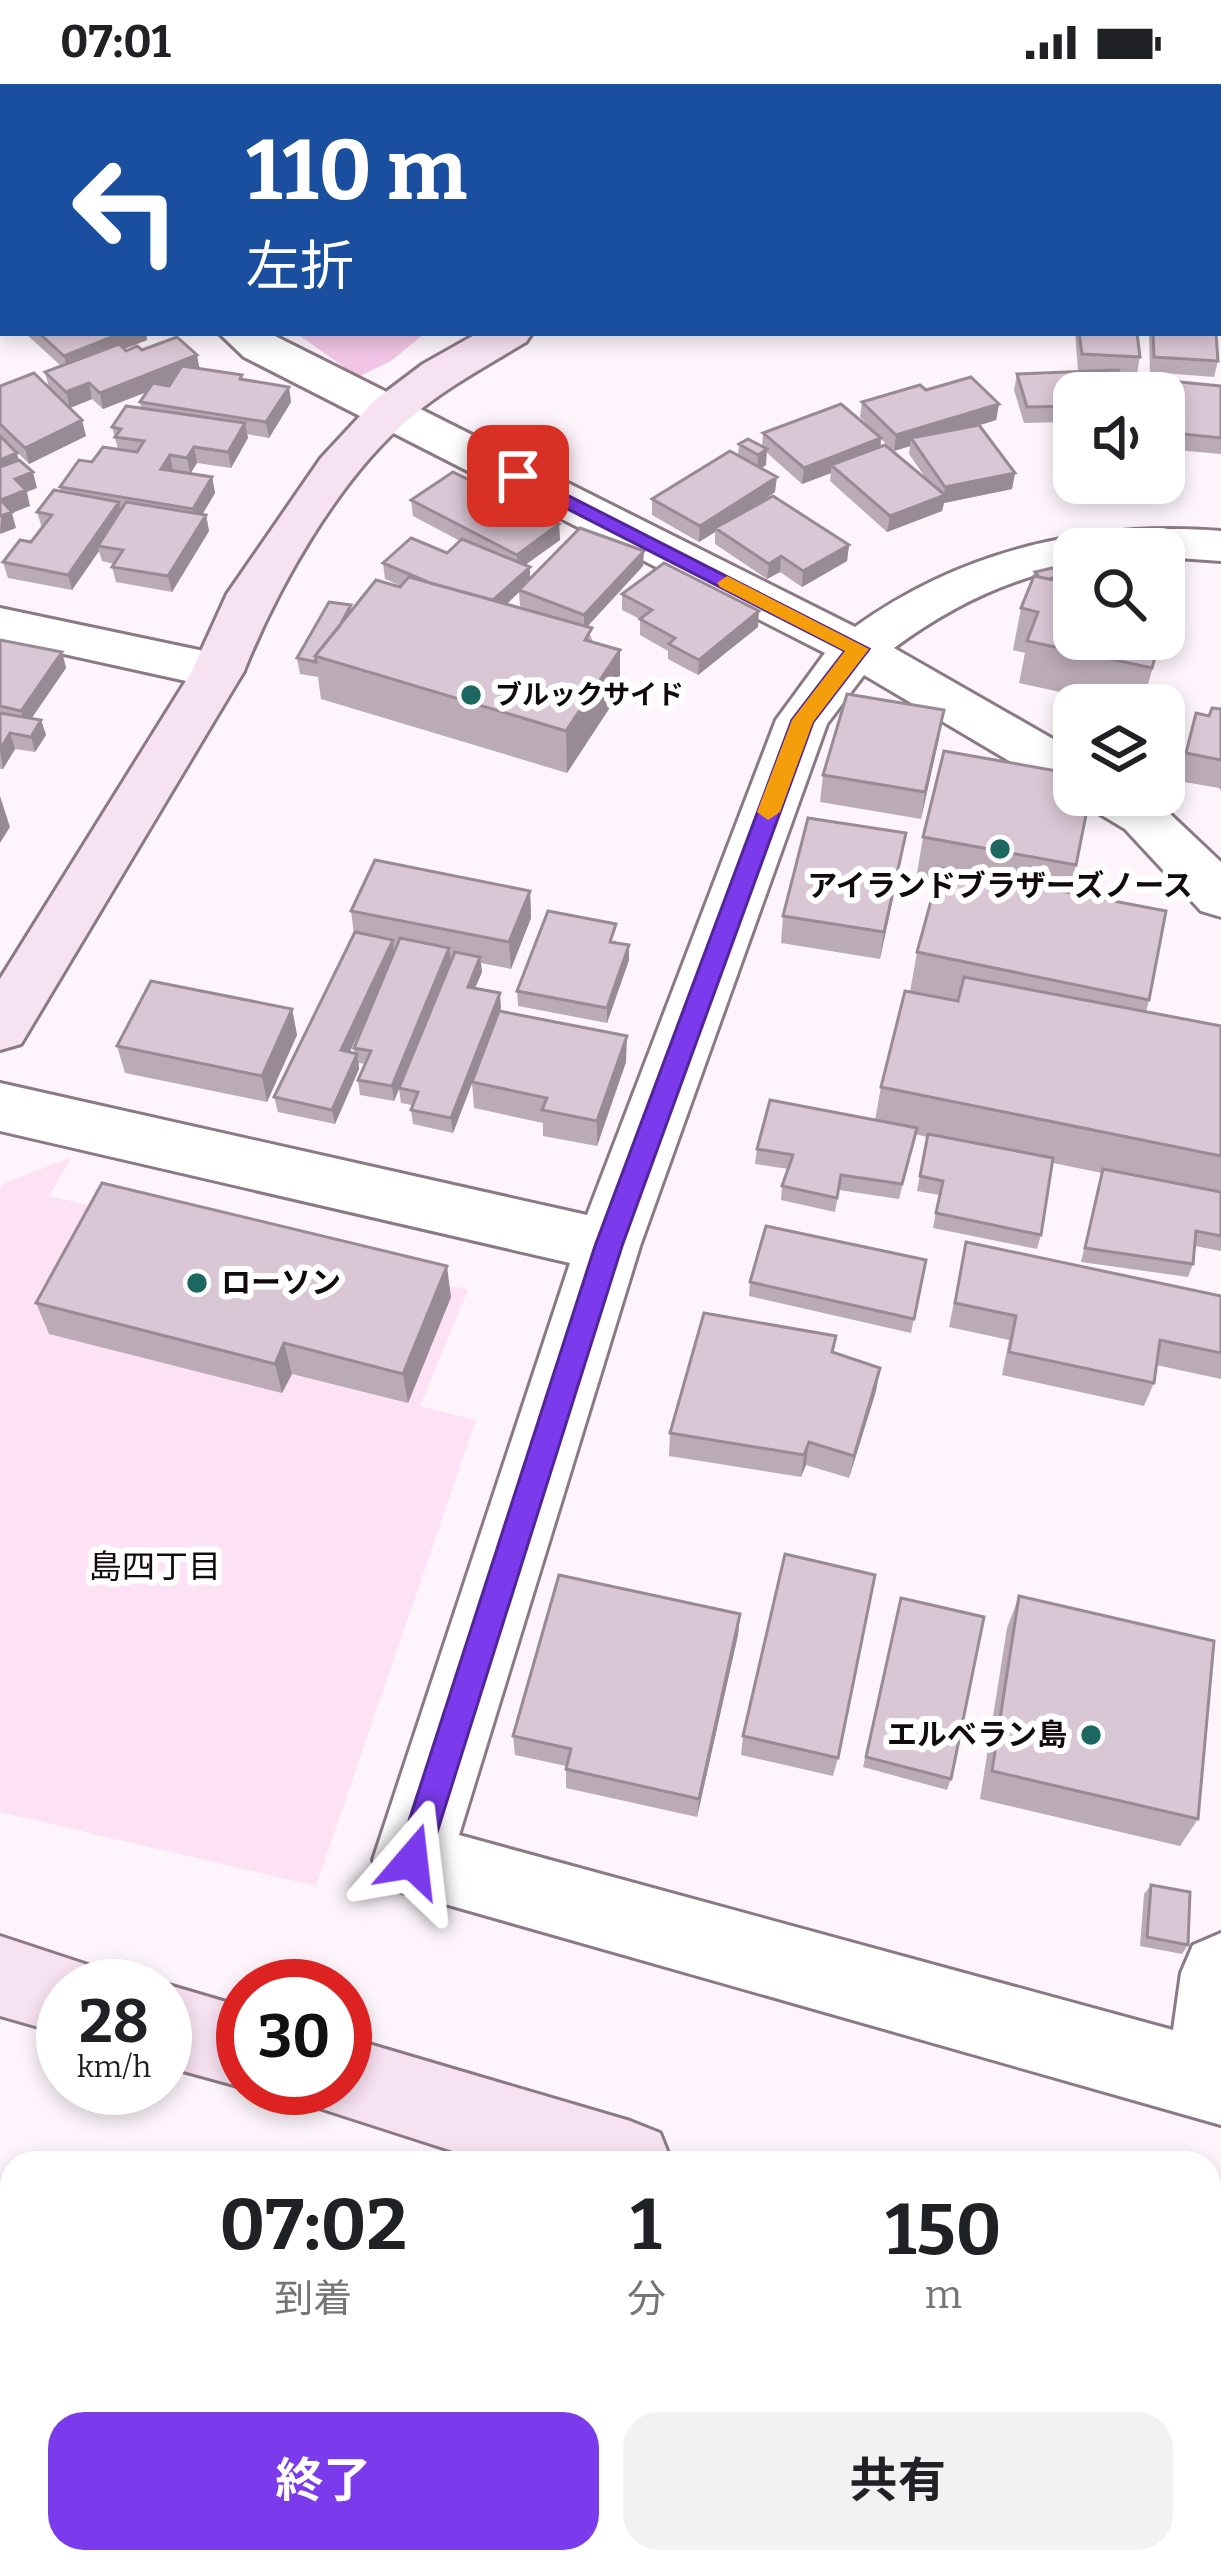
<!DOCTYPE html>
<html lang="ja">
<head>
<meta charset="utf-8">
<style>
  body { margin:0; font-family:Bitter,"Noto Sans JP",serif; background:#f2f2f2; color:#202124; height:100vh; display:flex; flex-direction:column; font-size:45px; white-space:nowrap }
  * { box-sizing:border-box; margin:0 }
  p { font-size:39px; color:#757577 }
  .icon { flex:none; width:66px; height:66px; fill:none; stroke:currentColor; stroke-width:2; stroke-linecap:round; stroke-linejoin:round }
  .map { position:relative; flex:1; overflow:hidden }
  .drawer { position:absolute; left:0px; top:2067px; width:1221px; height:423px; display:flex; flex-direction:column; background:#fff; border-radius:36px 36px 0 0; box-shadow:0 6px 18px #0003 }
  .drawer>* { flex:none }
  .banner { position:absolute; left:0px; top:0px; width:1221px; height:252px; box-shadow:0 6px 18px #0003; background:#1a4fa0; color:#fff; overflow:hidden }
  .fabs { position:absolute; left:1053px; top:288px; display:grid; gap:24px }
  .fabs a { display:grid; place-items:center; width:132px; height:132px; border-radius:24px; background:#fff; box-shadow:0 6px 18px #0003; font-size:60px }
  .speed { position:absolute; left:36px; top:1875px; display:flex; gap:24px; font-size:60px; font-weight:700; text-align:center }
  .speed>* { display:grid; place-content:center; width:156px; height:156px; border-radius:50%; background:#fff; box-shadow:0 6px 18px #0003; line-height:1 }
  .speed small { font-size:30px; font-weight:400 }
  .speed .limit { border:18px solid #d22; background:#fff; color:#111 }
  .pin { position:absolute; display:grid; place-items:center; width:102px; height:102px; color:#fff; margin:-51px; border-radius:24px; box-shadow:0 6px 18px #0006 }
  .me { position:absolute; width:132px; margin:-66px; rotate:17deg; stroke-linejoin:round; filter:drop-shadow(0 0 9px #0008) }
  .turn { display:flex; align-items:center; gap:42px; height:252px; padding:0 48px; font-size:54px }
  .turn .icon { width:156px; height:156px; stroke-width:2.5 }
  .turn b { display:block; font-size:84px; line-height:102px }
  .eta { display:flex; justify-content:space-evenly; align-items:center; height:204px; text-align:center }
  .eta b { font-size:72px; font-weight:700; line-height:84px }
  .primary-button { display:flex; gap:24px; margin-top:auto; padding:24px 48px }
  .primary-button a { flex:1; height:138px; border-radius:36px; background:#7c3aed; color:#fff; font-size:48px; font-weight:700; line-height:138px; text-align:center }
  .primary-button a+a { background:#f2f2f2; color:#202124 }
  .status { display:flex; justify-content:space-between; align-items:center; height:84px; padding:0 60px; background:#fff; direction:ltr }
  .status svg { height:33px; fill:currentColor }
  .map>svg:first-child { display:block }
</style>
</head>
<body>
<div class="status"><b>07:01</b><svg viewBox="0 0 49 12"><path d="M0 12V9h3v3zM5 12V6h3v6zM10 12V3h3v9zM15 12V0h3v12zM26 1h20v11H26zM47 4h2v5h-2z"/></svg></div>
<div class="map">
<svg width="1221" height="2488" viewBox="0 0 1221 2488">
  <rect width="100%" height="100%" fill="#fdf5fb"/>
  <!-- built -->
  <path fill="#fde2f5" d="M72,1073L49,1112L468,1206L420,1322L476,1336L316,1802L0,1728V1106L3,1100Z"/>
  <!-- green -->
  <path fill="#f2c5e6" d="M296,249H425L391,277L358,293Z"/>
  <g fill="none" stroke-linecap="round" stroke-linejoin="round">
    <defs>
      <path id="street" d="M638,0H676L677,3H639Z
        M3,62V86L0,87V63Z
        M219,249H269L855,543C963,465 1090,437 1221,447V477L1164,473V465H1074V482C1008,494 948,524 894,564L1074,667V709L1055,704L864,591L827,640L640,1162L459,1751L1173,1946L1181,1889L1193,1861L1221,1849V2041L385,1803L373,1776L570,1179L0,1047V999L587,1131L776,636L825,569L244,273Z
        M0,524L218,570L236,575L244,587L236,599L218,604L0,556Z
        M1082,711H1150L1221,778V833L1201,827L1125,745L1090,724Z"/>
      <path id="secondary" d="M1218,146L1221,147V173L1218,172Z
        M478,249H532L526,258C486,282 445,304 410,334C339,394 278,502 244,587L21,960L0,966V895L192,587L227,510L321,374L374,317L423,280Z
        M0,1852L91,1882L100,1902H63V1950L0,1932Z
        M165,1900L243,1923L245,2004L165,1982V1902H161Z
        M345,1953L630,2037L660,2049L672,2079H490L316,2023L308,2004H345Z
        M1209,2207L1221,2210V2298L1209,2295Z"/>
    </defs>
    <!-- street casing -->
    <use href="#street" stroke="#8b7986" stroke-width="6"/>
    <!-- secondary casing -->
    <use href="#secondary" stroke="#8b7986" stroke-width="6"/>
    <!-- street -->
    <use href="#street" fill="#fff" fill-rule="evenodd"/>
    <!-- secondary -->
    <use href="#secondary" fill="#f7e2f2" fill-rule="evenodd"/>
  </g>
  <!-- wall -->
  <path fill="#bbabb7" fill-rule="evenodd" d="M1147,0H1219L1221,43H1218V3Z
    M25,249H146L147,256L124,265L142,266L200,285L242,291L243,295L291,318L269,354L247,350L248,354L231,384L197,379L190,390L212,393L215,409L202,431H206L209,447L172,508L116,498L112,483L114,480L102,477L99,467L72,506L8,494L3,478L31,458L42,444L37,428L61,408L60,403L92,378L118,365L112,343L141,324L140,318L147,308L103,325L92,315L70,324L86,352L29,380L0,351V302L49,304L45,288L61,282Z
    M1075,249H1137L1140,273L1137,289L1119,288L1074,309V385L1061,345L1063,338L1024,339L1014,306L1017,290L1098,287L1078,286Z
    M1149,249H1216L1218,277L1214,293L1150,288Z
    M1149,295L1221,302V370L1164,365V309H1146Z
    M926,306L999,320L996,336L979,341L1015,389L1012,405L944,419L942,427L887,448L830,397L831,389L802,400L766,368V381L761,384L775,408L752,424L849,461L847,477L802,503L780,488L767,495L715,460V448L699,458L652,431V415L738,372L739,360L762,363L763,349L874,348L860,333L862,318ZM881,355L894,367L910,362L909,370L927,396L880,363Z
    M411,416L559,440L560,456L525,481L530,495L643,482L587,543L593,558L620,566V608L567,689L321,615L318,593L300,590L297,574L351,527L401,502L385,495L383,479L447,469L460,457L413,432ZM519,508L520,522L538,529L507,520Z
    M1035,488L1063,491L1062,498L1074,555H1161L1142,621H1119L1019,599L1025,569L1013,566L1021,524Z
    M622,510L758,543L698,591L668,575V567L640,551V535L622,526Z
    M0,556L62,568L66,584L32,634L41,636L46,651L35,668L15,665L3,685H0Z
    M1221,625V707L1219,704L1178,697L1196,629L1209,632Z
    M939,654L921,735L820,718L823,691Z
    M906,749L880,875L781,859L783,832Z
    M923,753L1076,781L1069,809L1149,916L1146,928L1221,942V1167L1195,1162L1193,1180L1188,1193L1081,1178L1102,1089L1053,1079L1041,1151L1037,1165L933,1144L939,1111L917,1107L927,1053L915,1050L899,1115L839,1106L835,1128L781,1116L782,1102L788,1085L755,1080L757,1065L875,1036L881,1003L910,908L917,868L936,798L916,795Z
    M530,807L531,834L511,885L481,879L482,888L475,904L501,924L500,928L626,978L597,1062L543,1052V1039L474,1024L472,999L453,1049L413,1040L411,1026L412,1021L401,1019L399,1005L394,1017L360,1011L358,996L365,980L359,979V985L335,1040L278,1028L274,1013L354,850L351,827ZM368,929L354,964V969L350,968Z
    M616,856L615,859L629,861V876L607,939L518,922L517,907Z
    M292,925L297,951L267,1018L125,989L117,962Z
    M966,1158L1221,1212V1295L1156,1281L1154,1299L1144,1322L1002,1291L1009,1256L949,1243Z
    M926,1176L911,1249L749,1212L750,1198Z
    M451,1213L408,1319L292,1290L282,1309L49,1250L36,1219Z
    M836,1252L833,1268L880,1284L876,1307L849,1394L806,1381L801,1393L669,1372L670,1349Z
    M1019,1512L1198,1735L1180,1762L980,1715L1007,1544Z
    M901,1514L951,1695L947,1706L863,1683Z
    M740,1530L738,1551L697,1733L566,1704V1682L515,1671L513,1652Z
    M743,1652L838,1674L833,1692L741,1671Z
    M1151,1801L1188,1861L1182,1870L1140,1862L1144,1810Z"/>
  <!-- shaded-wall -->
  <path fill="#998b95" d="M3,142V187L0,188V143Z
    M122,249H146L147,256L68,287L64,272Z
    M197,271L200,287L103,325L100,309Z
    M89,299L92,315L70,324L66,308Z
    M289,303L291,318L269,354L266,338Z
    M999,320L996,336L916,361L911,354L910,362L894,367L896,351Z
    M82,336L86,352L29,380L25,364Z
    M245,339L248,354L231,384L228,368Z
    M881,354L880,370L831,381V389L802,400L804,384Z
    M194,363L197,379L190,390L187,374Z
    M767,365L766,381L757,387L758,371Z
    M17,369L21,385L0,393V376Z
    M170,371L173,387L161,385Z
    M33,388L37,404L27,408L30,422L12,429L16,444L0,450L1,416L15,395Z
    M1015,389L1012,405L944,419L942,427L887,448L890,432L944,411L945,403Z
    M212,393L215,409L196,441L193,425Z
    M777,393L775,408L718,446L715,444V448L699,458L700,442Z
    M119,418L122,434L98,462L99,467L72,506L68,491Z
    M206,431L209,447L172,508L168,492Z
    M559,440L560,456L518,486L517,471Z
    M849,461L847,477L802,503L803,487Z
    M644,467L643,482L584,546V531Z
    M781,472L780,488L767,495L769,480Z
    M530,483V498L487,538L486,522Z
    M759,527L758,543L698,591L699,576Z
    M620,566V608L567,689L566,647Z
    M62,568L66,584L26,642L21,627Z
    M944,626L939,654L921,735L925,708Z
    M41,636L46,651L35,668L31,653Z
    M10,649L15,665L3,685L0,666Z
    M0,712L10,743L0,759Z
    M906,749L901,777L880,875L884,848Z
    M530,807L531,834L511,885L509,858Z
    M393,856L394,871L344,981L341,966Z
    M629,861V876L607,939V924Z
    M449,864L451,879L394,1017L392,1002Z
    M480,873L482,888L469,918L468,903Z
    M500,909L501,924L453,1049L451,1034Z
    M292,925L297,951L267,1018L262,992Z
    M627,952L626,978L597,1062V1037Z
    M357,970L359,985L335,1040L332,1026Z
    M447,1182L451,1213L408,1319L403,1290Z
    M284,1259L292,1290L282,1309L275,1280Z
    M880,1284L876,1307L849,1394L854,1372Z
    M809,1358L806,1381L801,1393L804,1371Z
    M740,1530L738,1551L697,1733L699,1715Z"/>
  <!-- building -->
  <path fill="#dac7d5" stroke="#998b95" stroke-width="3" d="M280,0H324L327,2L271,3Z
    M1036,0H1128L1127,3H1035Z
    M1147,0H1194L1221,3V28L1218,27V3H1147Z
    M3,86V142L0,143V87Z
    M39,249H122L64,272Z
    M1079,249H1137L1140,273L1082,270Z
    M1153,249H1216L1218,277L1154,273Z
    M177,253L197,271L100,309L89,299L66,308L45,288L119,260L126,267L137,262L142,266Z
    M182,282L242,291L240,295L289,303L266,338L140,318L153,299L169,302Z
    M1118,286L1127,309H1074V322L1027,323L1017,290Z
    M34,289L82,336L25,364L0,340V302Z
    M971,293L999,320L896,351L862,318L920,301L926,306Z
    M1149,295L1221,302V354L1164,348V309H1149Z
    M841,320L881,354L804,384L763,349Z
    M126,322L245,339L228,368L194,363L187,374L170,371L161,385L212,393L193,425L60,403L79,376L92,378L103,363L137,368L144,357L115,353L121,345L112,343Z
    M1074,329V359L1065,330Z
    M979,341L1015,389L945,403L911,354Z
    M0,352L17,369L0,376Z
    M748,355L767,365L758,371L739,360Z
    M885,361L945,411L890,432L831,381Z
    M730,367L777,393L700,442L652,415Z
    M19,376L33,388L15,395L26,406L1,416L12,428L0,432V383Z
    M453,388L559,440L517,471L411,416Z
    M54,406L119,418L68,491L3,478L20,456L31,458L52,431L37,428Z
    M773,412L849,461L803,487L781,472L769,480L715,444Z
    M126,418L206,431L168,492L112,483L123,466L98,462Z
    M580,444L644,467L584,531L519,506Z
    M411,454L447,469L462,455L530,483L493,516L430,499L383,479Z
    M664,479L759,527L699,576L669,560L675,554L640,535L652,526L622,510Z
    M1057,483L1063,491L1049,495L1039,493L1035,488Z
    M1034,492L1074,500V555H1160L1152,584L1027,557L1038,528L1021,524Z
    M409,493L592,544L585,556L620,566L566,647L315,572L376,496L400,503Z
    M329,518L351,521L339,543L315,572L316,578L297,574Z
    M1164,519L1171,520L1164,542Z
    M0,556L62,568L21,627L0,622Z
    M847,610L944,626L925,708L823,691Z
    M1212,624L1221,625V676L1186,669L1196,629L1209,632Z
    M0,629L41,636L31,653L10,649L0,666Z
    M944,667L1074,690V711H1090L1076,781L923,753Z
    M808,734L906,749L884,848L783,832Z
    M375,776L530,807L509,858L351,827Z
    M940,784L1166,827L1149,916L917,868Z
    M548,827L616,840L610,858L629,861L607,924L517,907Z
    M355,848L393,856L341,966L357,970L332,1026L274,1013Z
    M400,854L449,864L392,1002L358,996L371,967L354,964Z
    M455,868L480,873L468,903L500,909L451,1034L411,1026L418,1008L399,1004Z
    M964,893L1221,942V1072L881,1003L905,907L958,917Z
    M151,897L292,925L262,992L117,962Z
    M499,927L627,952L597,1037L542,1026L547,1014L472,998Z
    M770,1016L917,1044L902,1100L841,1091L837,1114L782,1102L793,1071L757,1065Z
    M928,1050L1053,1074L1041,1151L936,1129L943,1097L920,1092Z
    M1103,1085L1221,1108V1152L1196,1147L1193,1180L1085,1164Z
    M102,1099L447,1182L403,1290L284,1259L275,1280L36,1219Z
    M766,1142L926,1176L914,1235L750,1198Z
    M966,1158L1221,1212V1269L1160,1256L1154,1299L1009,1268L1016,1232L955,1219Z
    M704,1229L836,1252L832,1268L880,1284L854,1372L809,1358L804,1371L670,1349Z
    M785,1470L875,1491L838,1674L743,1652Z
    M559,1491L740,1530L699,1715L566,1685L571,1665L513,1652Z
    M1019,1512L1214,1557L1198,1735L992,1687Z
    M901,1514L984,1533L951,1695L866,1673Z
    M1151,1801L1190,1808L1188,1861L1147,1853Z"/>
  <!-- route -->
  <path fill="#7c3aed" stroke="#51269a" stroke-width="3" d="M518,386L869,565L813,638L622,1162L428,1777L423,1788L412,1792L401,1788L396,1777L595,1162L792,636L845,567L511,396L508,392Z"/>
  <!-- slow -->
  <path fill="#f59e0b" d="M727,492L869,565L813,638L780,728L768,736L757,728L792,636L845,567L720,503L717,499Z"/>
  <!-- markers -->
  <g fill="#1c675f" stroke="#fff" stroke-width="4.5">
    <circle cx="471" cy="611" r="12"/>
    <circle cx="1000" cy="765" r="12"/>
    <circle cx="197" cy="1199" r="12"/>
    <circle cx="1091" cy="1651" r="12"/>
  </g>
  <g text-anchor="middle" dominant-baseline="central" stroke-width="12" stroke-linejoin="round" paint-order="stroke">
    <!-- far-poi labels -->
    <g font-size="27" font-weight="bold" fill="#110b0f" stroke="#fff" text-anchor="start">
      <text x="495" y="611">ブルックサイド</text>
    </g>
    <!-- poi labels -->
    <g font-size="30" font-weight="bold" fill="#110b0f" stroke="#fff">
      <text x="1000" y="802">アイランドブラザーズノース</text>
      <text x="221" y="1199" text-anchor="start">ローソン</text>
      <text x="1067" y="1651" text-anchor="end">エルベラン島</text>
    </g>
    <!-- neighbourhood labels -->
    <g font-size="33" fill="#110b0f" stroke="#fff">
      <text x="155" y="1483">島四丁目</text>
    </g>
  </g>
</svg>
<div class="fabs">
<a><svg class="icon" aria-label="sound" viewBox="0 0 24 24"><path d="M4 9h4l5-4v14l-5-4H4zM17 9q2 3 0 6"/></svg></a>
<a><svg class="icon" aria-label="search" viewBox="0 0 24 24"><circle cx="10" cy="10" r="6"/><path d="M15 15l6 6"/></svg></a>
<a><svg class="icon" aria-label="layers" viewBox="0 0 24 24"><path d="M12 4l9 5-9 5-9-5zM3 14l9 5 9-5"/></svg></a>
</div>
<div class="speed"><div>28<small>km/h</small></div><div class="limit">30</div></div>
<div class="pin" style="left:518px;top:392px;background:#d93025"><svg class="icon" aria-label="arrive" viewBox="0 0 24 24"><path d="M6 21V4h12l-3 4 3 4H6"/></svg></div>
<svg class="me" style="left:412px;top:1777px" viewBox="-20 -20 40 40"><path d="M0-17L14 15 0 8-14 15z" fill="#7c3aed" stroke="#fff" stroke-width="4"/></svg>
<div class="banner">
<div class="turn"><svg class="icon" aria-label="left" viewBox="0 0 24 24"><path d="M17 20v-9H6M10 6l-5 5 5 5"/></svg><div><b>110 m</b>左折</div></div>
</div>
<section class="drawer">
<div class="eta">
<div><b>07:02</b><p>到着</p></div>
<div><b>1</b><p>分</p></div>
<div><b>150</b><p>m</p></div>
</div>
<div class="primary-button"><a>終了</a><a>共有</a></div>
</section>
</div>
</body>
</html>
